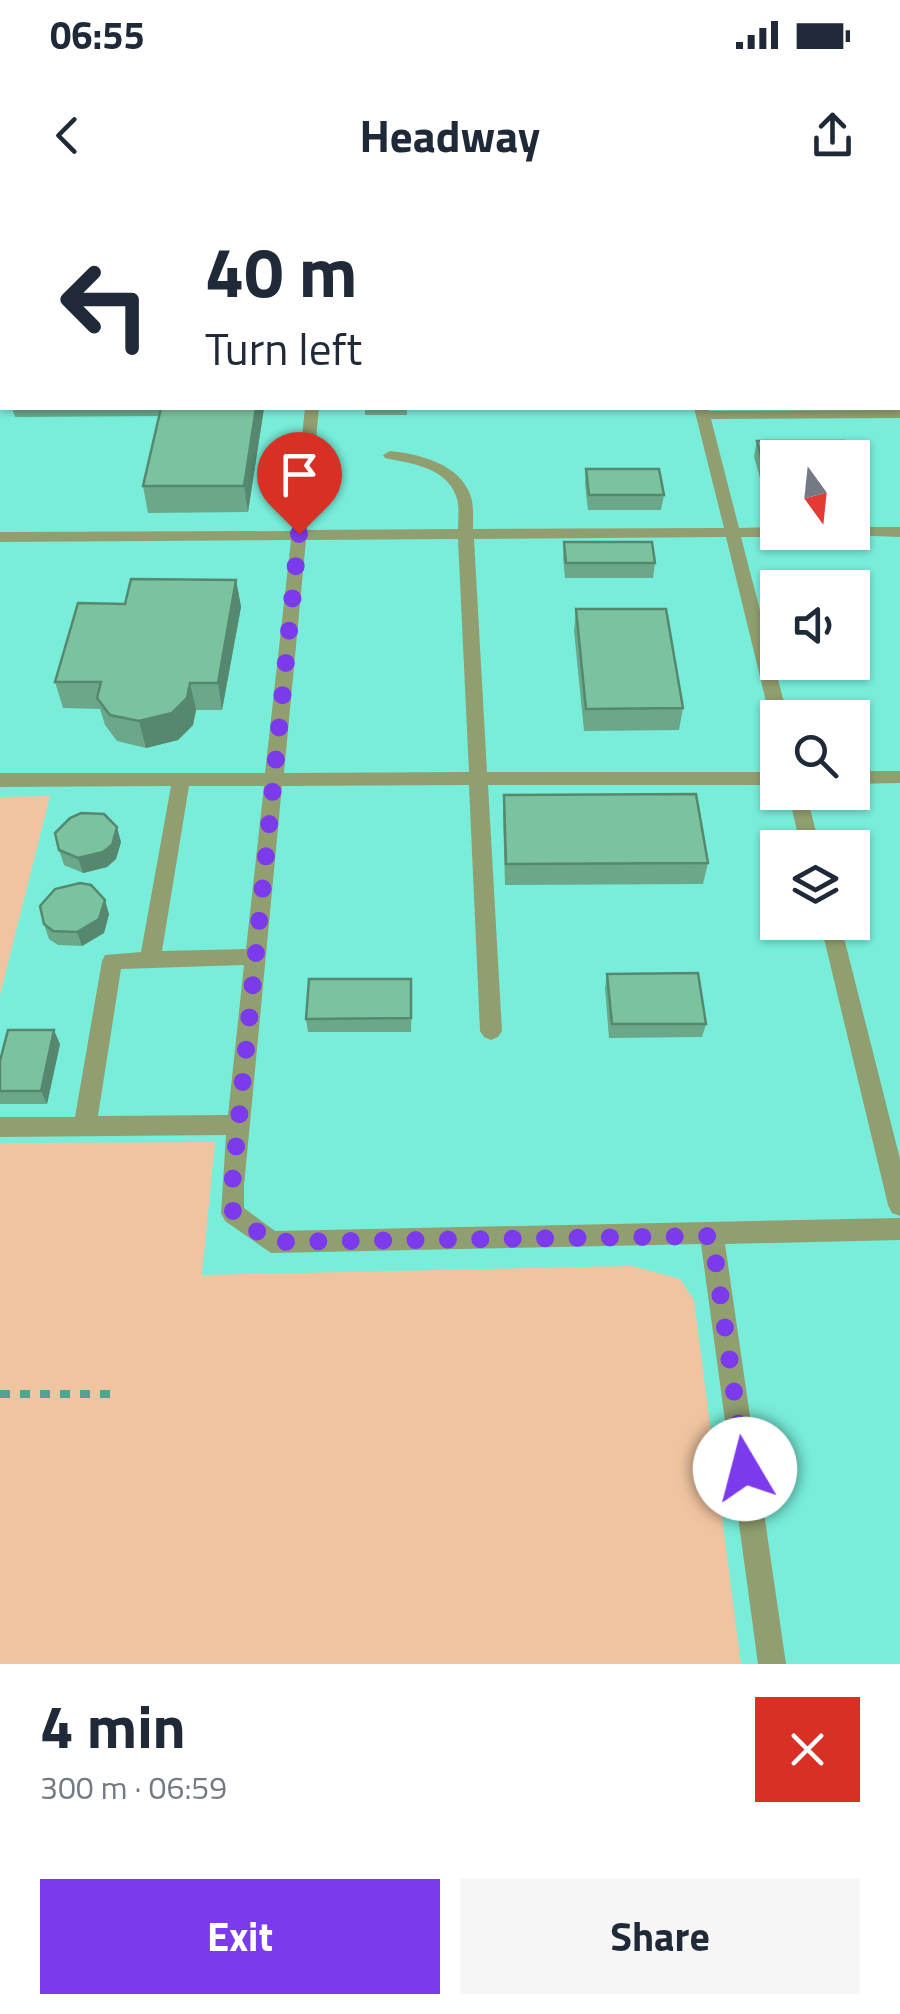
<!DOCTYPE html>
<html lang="en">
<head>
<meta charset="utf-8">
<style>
  body { margin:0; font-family:"Titillium Web",sans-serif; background:#f6f6f7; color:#1f2937; height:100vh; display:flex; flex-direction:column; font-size:38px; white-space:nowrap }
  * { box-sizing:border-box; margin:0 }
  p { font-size:32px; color:#747a83 }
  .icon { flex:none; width:55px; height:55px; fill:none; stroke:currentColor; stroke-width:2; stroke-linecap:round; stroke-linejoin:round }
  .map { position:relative; height:1464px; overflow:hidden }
  .drawer { display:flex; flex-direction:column; background:#fff; flex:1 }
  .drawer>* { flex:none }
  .hud { position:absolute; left:0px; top:0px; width:900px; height:210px; box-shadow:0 2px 8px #0004; background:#fff; color:#1f2937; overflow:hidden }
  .needle { width:65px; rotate:165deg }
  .buttons { position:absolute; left:760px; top:240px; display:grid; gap:20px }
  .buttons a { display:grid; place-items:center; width:110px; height:110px; border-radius:0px; background:#fff; box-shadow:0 2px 8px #0004; font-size:50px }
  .pin { position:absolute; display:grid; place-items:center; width:85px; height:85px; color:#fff; margin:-102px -42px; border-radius:50% 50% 50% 0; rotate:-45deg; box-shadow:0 0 10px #0007 }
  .pin .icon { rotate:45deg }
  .me { position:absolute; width:110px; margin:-55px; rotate:352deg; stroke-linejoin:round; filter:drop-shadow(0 0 8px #0008) }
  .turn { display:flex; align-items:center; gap:35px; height:210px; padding:0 40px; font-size:45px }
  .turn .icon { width:130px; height:130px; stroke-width:2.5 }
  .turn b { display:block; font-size:70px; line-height:85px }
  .round { display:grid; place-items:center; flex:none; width:105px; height:105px; border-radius:0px; background:#f6f6f7 }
  .summary { display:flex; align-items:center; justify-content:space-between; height:170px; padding:0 40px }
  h1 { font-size:60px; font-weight:700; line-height:75px }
  .button { display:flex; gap:20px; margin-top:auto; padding:20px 40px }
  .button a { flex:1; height:115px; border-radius:0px; background:#7c3aed; color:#fff; font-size:40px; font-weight:700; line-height:115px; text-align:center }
  .button a+a { background:#f6f6f7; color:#1f2937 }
  .status { display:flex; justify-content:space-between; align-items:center; height:70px; padding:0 50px; background:#fff; direction:ltr }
  .status svg { height:28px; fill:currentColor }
  header { display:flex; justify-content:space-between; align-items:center; height:130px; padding:0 40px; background:#fff; font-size:45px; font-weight:700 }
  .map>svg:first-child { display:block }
</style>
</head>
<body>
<div class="status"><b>06:55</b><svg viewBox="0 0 49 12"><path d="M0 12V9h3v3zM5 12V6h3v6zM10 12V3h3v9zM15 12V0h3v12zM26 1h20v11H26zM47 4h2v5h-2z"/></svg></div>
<header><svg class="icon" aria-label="back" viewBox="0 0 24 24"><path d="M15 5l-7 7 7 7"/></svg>Headway<svg class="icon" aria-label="share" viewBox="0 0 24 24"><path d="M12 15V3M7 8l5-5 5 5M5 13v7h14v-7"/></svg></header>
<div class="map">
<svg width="900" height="1464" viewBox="0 0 900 1464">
  <rect width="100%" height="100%" fill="#90fae7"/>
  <!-- built -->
  <path fill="#78eeda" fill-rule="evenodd" d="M0,0H900V1464H0ZM2,2H898V208H2ZM778,258H852V332H778ZM778,388H852V462H778ZM778,518H852V592H778ZM778,648H852V722H778Z"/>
  <!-- green -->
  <path fill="#f0c4a0" d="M50,596L0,795V597Z
    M215,942L202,1075L632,1066L680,1079L694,1100L741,1464H0V943Z"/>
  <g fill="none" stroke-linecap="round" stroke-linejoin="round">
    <!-- path -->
    <path stroke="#53a395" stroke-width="8" stroke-dasharray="10 10" stroke-linecap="butt" d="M0,1194H119"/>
    <!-- lane -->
    <path fill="#919f70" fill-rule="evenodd" d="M325,0H337V2H326Z
      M646,0H658L659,2H648Z
      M830,0H842L843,2H832Z
      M898,37H900V45L898,44Z
      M0,140H2V148H0Z
      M305,208H319L307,330L458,329C458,320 460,305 456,296C446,267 409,263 385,258L383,255L390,251C419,254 461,264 471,297C474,306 473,320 473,329L724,328L694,208H708L709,211L900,210V218L711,219L739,328L778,327V332H785L778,337H741L788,518H778V524L770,518L726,337L474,339L487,572H778V585H488L502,831L498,837L491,840L484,837L480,831L469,585L282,586L244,986V1008L275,1031L900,1018V1040L725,1044L786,1464H758L701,1044L271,1053L225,1021L221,1013L226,935L0,937V917H75L102,761L105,755L141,752L171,586L0,587V573H265L291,340L0,342V332L292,331ZM458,339L469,572L284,573L306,340ZM189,586H264L246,749L162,751ZM244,765L228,915L98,916L121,769Z
      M852,327H900V337L847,335L845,332H852Z
      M852,571H900V583L852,584Z
      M788,592H806L820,648H801Z
      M820,722H840L900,959V1016L892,1013L888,1005Z"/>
  </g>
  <!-- wall -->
  <path fill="#6aa889" d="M898,131H900V196H898Z
    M12,208H264L248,312L148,313L143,286L159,216L15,217Z
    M365,208H407V215H365Z
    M757,241L778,258V282H761L754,256Z
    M586,269L664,295L661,310H588L585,284Z
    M564,342L655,363L653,378H565L563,357Z
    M236,380L241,407L222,510H196L193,525L178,540L146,548L117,541L105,525L100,509L63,508L55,482Z
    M576,409L683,508L679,530L584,531L574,431Z
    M504,595L708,663L703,684L505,685L503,616Z
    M121,642L116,659L107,667L83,673L64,665L59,650Z
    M109,714L104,733L82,746L58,745L49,739L44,724Z
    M607,774L706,824L702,837L609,838L605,788Z
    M412,793L411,832H308L306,819Z
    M60,844L47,904H0V861Z"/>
  <!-- shaded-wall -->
  <path fill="#56886f" d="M256,208H264L248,312L244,286Z
    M236,380L241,407L222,510L218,483Z
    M190,483L196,510L193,525L178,540L146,548L139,521Z
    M117,627L121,642L116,659L107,667L83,673L78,658Z
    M105,700L109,714L104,733L82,746L77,732Z
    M54,830L60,844L47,904L41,891Z"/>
  <!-- building -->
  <path fill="#7bc39f" stroke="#56886f" stroke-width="2.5" d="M898,131H900V169H898Z
    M161,208H256L244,286H143Z
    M757,241H844L850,258H778V267H764Z
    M586,269H659L664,295H589Z
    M564,342H652L655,363H566Z
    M131,379L236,380L218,483H190L187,498L172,513L139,521L110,515L97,498L101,482H55L78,403L125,404Z
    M576,409H666L683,508L586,509Z
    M696,594L708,663L506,664L504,595Z
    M81,613L104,614L117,627L112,645L103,652L78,658L59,650L55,633L70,618Z
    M80,683L91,685L105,700L99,719L77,732L53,731L44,724L40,706L55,689Z
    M698,773L706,824H612L607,774Z
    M309,779H411V818L306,819Z
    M8,830H54L41,891H0V861Z"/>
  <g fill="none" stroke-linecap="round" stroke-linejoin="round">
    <!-- route -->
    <path stroke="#7c3aed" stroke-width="18" stroke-dasharray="0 32.4" d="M299,334L232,986L233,1013L271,1042L712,1036L745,1269"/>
  </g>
</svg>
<div class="buttons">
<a><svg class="needle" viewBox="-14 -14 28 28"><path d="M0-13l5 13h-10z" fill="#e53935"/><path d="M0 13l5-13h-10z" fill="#747a83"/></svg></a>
<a><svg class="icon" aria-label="sound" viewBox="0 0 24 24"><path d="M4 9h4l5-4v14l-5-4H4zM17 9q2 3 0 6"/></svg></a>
<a><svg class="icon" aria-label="search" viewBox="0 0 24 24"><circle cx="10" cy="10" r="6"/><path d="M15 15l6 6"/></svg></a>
<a><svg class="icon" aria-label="layers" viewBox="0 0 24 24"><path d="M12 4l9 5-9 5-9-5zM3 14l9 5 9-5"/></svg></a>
</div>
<div class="pin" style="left:299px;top:334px;background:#d93025"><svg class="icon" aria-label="arrive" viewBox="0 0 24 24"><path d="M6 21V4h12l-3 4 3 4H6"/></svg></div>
<svg class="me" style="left:745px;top:1269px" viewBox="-20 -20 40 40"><circle r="19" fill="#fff"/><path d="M0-13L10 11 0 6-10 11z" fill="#7c3aed"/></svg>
<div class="hud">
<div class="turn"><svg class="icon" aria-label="left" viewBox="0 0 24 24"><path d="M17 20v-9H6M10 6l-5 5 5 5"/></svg><div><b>40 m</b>Turn left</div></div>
</div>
</div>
<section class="drawer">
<div class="summary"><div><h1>4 min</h1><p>300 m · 06:59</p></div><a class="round" style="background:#d93025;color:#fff"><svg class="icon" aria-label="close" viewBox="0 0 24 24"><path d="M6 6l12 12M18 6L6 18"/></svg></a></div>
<div class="button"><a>Exit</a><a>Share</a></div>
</section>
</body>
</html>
